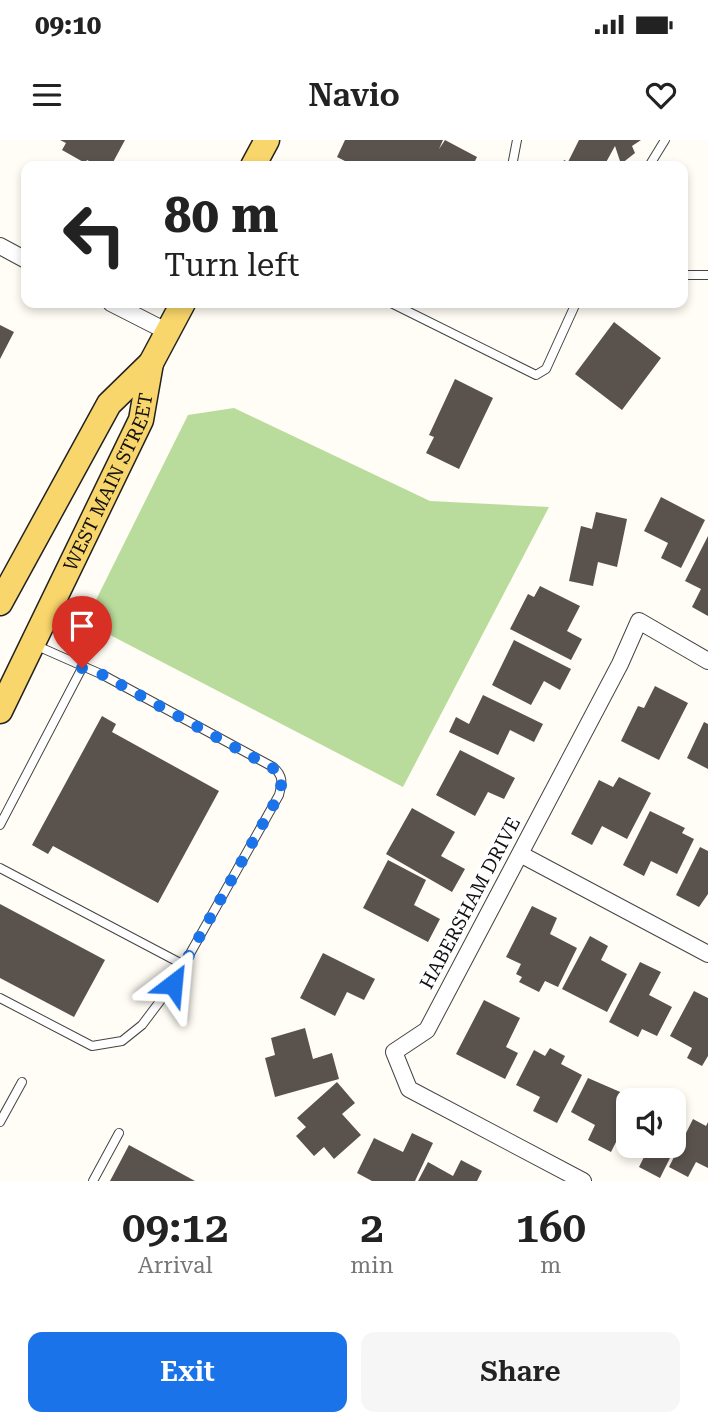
<!DOCTYPE html>
<html lang="en">
<head>
<meta charset="utf-8">
<style>
  body { margin:0; font-family:"Roboto Serif",serif; background:#f6f6f6; color:#222; height:100vh; display:flex; flex-direction:column; font-size:26px; white-space:nowrap }
  * { box-sizing:border-box; margin:0 }
  p { font-size:23px; color:#767676 }
  .icon { flex:none; width:38px; height:38px; fill:none; stroke:currentColor; stroke-width:2; stroke-linecap:round; stroke-linejoin:round }
  .map { position:relative; height:1041px; overflow:hidden }
  .drawer { display:flex; flex-direction:column; background:#fff; flex:1 }
  .drawer>* { flex:none }
  .banner { position:absolute; left:21px; top:21px; width:667px; height:147px; border-radius:14px; box-shadow:0 4px 10px #0003; background:#fff; color:#222; overflow:hidden }
  .tools { position:absolute; left:616px; top:948px; display:grid; gap:14px }
  .tools a { display:grid; place-items:center; width:70px; height:70px; border-radius:14px; background:#fff; box-shadow:0 4px 10px #0003; font-size:35px }
  .pin { position:absolute; display:grid; place-items:center; width:60px; height:60px; color:#fff; margin:-72px -30px; border-radius:50% 50% 50% 0; rotate:-45deg; box-shadow:0 0 7px #0007 }
  .pin .icon { rotate:45deg }
  .me { position:absolute; width:77px; margin:-38px; rotate:29deg; stroke-linejoin:round; filter:drop-shadow(0 0 5px #0008) }
  .turn { display:flex; align-items:center; gap:24px; height:147px; padding:0 28px; font-size:32px }
  .turn .icon { width:91px; height:91px; stroke-width:2.5 }
  .turn b { display:block; font-size:49px; line-height:60px }
  .eta { display:flex; justify-content:space-evenly; align-items:center; height:119px; text-align:center }
  .eta b { font-size:42px; font-weight:600; line-height:49px }
  .button { display:flex; gap:14px; margin-top:auto; padding:14px 28px }
  .button a { flex:1; height:80px; border-radius:14px; background:#1a73e8; color:#fff; font-size:28px; font-weight:600; line-height:80px; text-align:center }
  .button a+a { background:#f6f6f6; color:#222 }
  .status { display:flex; justify-content:space-between; align-items:center; height:49px; padding:0 35px; background:#fff; direction:ltr }
  .status svg { height:19px; fill:currentColor }
  header { display:flex; justify-content:space-between; align-items:center; height:91px; padding:0 28px; background:#fff; font-size:32px; font-weight:600 }
  .map>svg:first-child { display:block }
</style>
</head>
<body>
<div class="status"><b>09:10</b><svg viewBox="0 0 49 12"><path d="M0 12V9h3v3zM5 12V6h3v6zM10 12V3h3v9zM15 12V0h3v12zM26 1h20v11H26zM47 4h2v5h-2z"/></svg></div>
<header><svg class="icon" aria-label="menu" viewBox="0 0 24 24"><path d="M4 6h16M4 12h16M4 18h16"/></svg>Navio<svg class="icon" aria-label="heart" viewBox="0 0 24 24"><path d="M12 20l-8-8c-3-5 5-10 8-4 3-6 11-1 8 4z"/></svg></header>
<div class="map">
<svg width="708" height="1041" viewBox="0 0 708 1041">
  <rect width="100%" height="100%" fill="#fffdf5"/>
  <!-- forest -->
  <path fill="#b9dc9c" d="M234,268L430,361L549,367L403,647L85,482L188,275Z"/>
  <!-- building -->
  <path fill="#5a524d" d="M60,0H125L111,26H99L87,20L85,23L62,10L66,3Z
    M345,0H443L439,9L445,0L477,17L475,21L479,23L477,26H355L337,17Z
    M579,0H641L632,6L635,13L621,24L615,6L604,26H561L564,20L568,22Z
    M614,182L661,218L622,270L575,234Z
    M0,185L14,192L0,219Z
    M455,239L493,258L459,329L426,313L434,297L429,295Z
    M661,357L705,380L681,428L661,418L668,403L644,391Z
    M596,372L627,379L617,427L598,422L593,446L569,441L581,386L592,389Z
    M708,396V476L692,467L701,449L685,441Z
    M540,446L580,466L567,491L582,499L571,520L510,489L528,454L534,457Z
    M514,500L571,529L560,550L544,541L531,565L492,545Z
    M655,546L688,563L659,620L621,601L638,566L644,568Z
    M483,555L543,584L534,602L510,590L498,615L449,592L456,577L469,584Z
    M102,576L116,584L112,592L219,651L158,763L53,706L48,714L32,705Z
    M704,582L708,584V629L687,618Z
    M460,610L515,638L504,659L488,652L475,676L436,655Z
    M619,637L651,653L627,699L602,686L592,705L571,694L599,640L613,647Z
    M412,668L455,692L441,716L465,729L452,752L386,714Z
    M650,671L685,688L682,693L694,699L677,734L651,721L644,736L623,725Z
    M700,707L708,711V754L699,767L676,755Z
    M388,720L426,740L414,765L440,779L428,802L363,768Z
    M0,764L105,820L74,877L0,838Z
    M532,766L557,778L550,794L577,808L558,847L545,841L539,852L519,842L522,837L516,834L521,824L506,817Z
    M590,796L608,806L601,820L627,834L607,872L562,849Z
    M323,813L375,839L364,860L347,852L335,876L300,858Z
    M640,822L661,832L649,855L672,867L657,896L642,889L638,897L609,882Z
    M694,851L708,858V916L702,926L687,918L692,908L670,896Z
    M484,860L520,878L506,907L518,913L505,939L456,914Z
    M305,888L313,919L332,913L339,939L275,957L265,918L275,915L271,898Z
    M550,908L565,916L561,924L582,935L557,983L533,971L540,957L516,945L534,910L545,916Z
    M588,938L641,961L642,957L649,961H628V978L611,1012L588,1000L595,985L571,972Z
    M337,942L355,963L342,974L361,995L334,1019L324,1007L314,1016L296,996L306,987L297,978Z
    M693,979L706,986L708,982V1028L696,1022L688,1037L669,1027Z
    M674,987L683,992L660,1038L639,1027L647,1011L638,1006H674Z
    M412,993L433,1003L415,1041H372L357,1033L374,998L403,1012Z
    M129,1005L195,1041H110Z
    M461,1020L482,1031L477,1041H418L428,1022L453,1036Z"/>
  <g fill="none" stroke-linecap="round" stroke-linejoin="round">
    <defs>
      <path id="service" d="M512,26L517,0
        M649,26L665,0
        M682,135H708
        M391,163L536,235L546,229L576,163
        M0,685L82,528
        M0,728L184,825
        M0,858L92,906L122,901L142,885L173,844L279,655C282,643 284,636 273,627L103,535L35,505
        M0,982L22,942
        M93,1041L119,993"/>
      <path id="minor" d="M0,106L26,120
        M111,163L168,192
        M520,714L708,814
        M583,1041L409,949L394,912L427,890L620,524L639,481L708,521"/>
      <g id="primary">
        <path d="M253,26L267,0"/>
        <path d="M0,463L109,264L151,223L183,163"/>
        <path id="s1" d="M0,571L141,280L151,223"/>
      </g>
    </defs>
    <!-- service casing -->
    <use href="#service" stroke="#444" stroke-width="10"/>
    <!-- minor casing -->
    <use href="#minor" stroke="#444" stroke-width="18"/>
    <!-- primary casing -->
    <use href="#primary" stroke="#222" stroke-width="27"/>
    <!-- service -->
    <use href="#service" stroke="#fff" stroke-width="8"/>
    <!-- minor -->
    <use href="#minor" stroke="#fff" stroke-width="16"/>
    <!-- primary -->
    <use href="#primary" stroke="#f9d66b" stroke-width="24"/>
  </g>
  <g fill="none" stroke-linecap="round" stroke-linejoin="round">
    <!-- route -->
    <path stroke="#1a73e8" stroke-width="12" stroke-dasharray="0 21.6" d="M82,528L103,535L280,632L282,641L279,655L173,844"/>
  </g>
  <g text-anchor="middle" dominant-baseline="central" stroke-width="7" stroke-linejoin="round" paint-order="stroke">
    <!-- street labels -->
    <g font-size="19" fill="#111" stroke="#fff">
      <text stroke="none"><textPath href="#s1" startOffset="254">WEST MAIN STREET</textPath></text>
      <text transform="translate(470 763) rotate(-62)">HABERSHAM DRIVE</text>
    </g>
  </g>
</svg>
<div class="tools">
<a><svg class="icon" aria-label="sound" viewBox="0 0 24 24"><path d="M4 9h4l5-4v14l-5-4H4zM17 9q2 3 0 6"/></svg></a>
</div>
<div class="pin" style="left:82px;top:528px;background:#d93025"><svg class="icon" aria-label="arrive" viewBox="0 0 24 24"><path d="M6 21V4h12l-3 4 3 4H6"/></svg></div>
<svg class="me" style="left:173px;top:844px" viewBox="-20 -20 40 40"><path d="M0-17L14 15 0 8-14 15z" fill="#1a73e8" stroke="#fff" stroke-width="4"/></svg>
<div class="banner">
<div class="turn"><svg class="icon" aria-label="left" viewBox="0 0 24 24"><path d="M17 20v-9H6M10 6l-5 5 5 5"/></svg><div><b>80 m</b>Turn left</div></div>
</div>
</div>
<section class="drawer">
<div class="eta">
<div><b>09:12</b><p>Arrival</p></div>
<div><b>2</b><p>min</p></div>
<div><b>160</b><p>m</p></div>
</div>
<div class="button"><a>Exit</a><a>Share</a></div>
</section>
</body>
</html>
